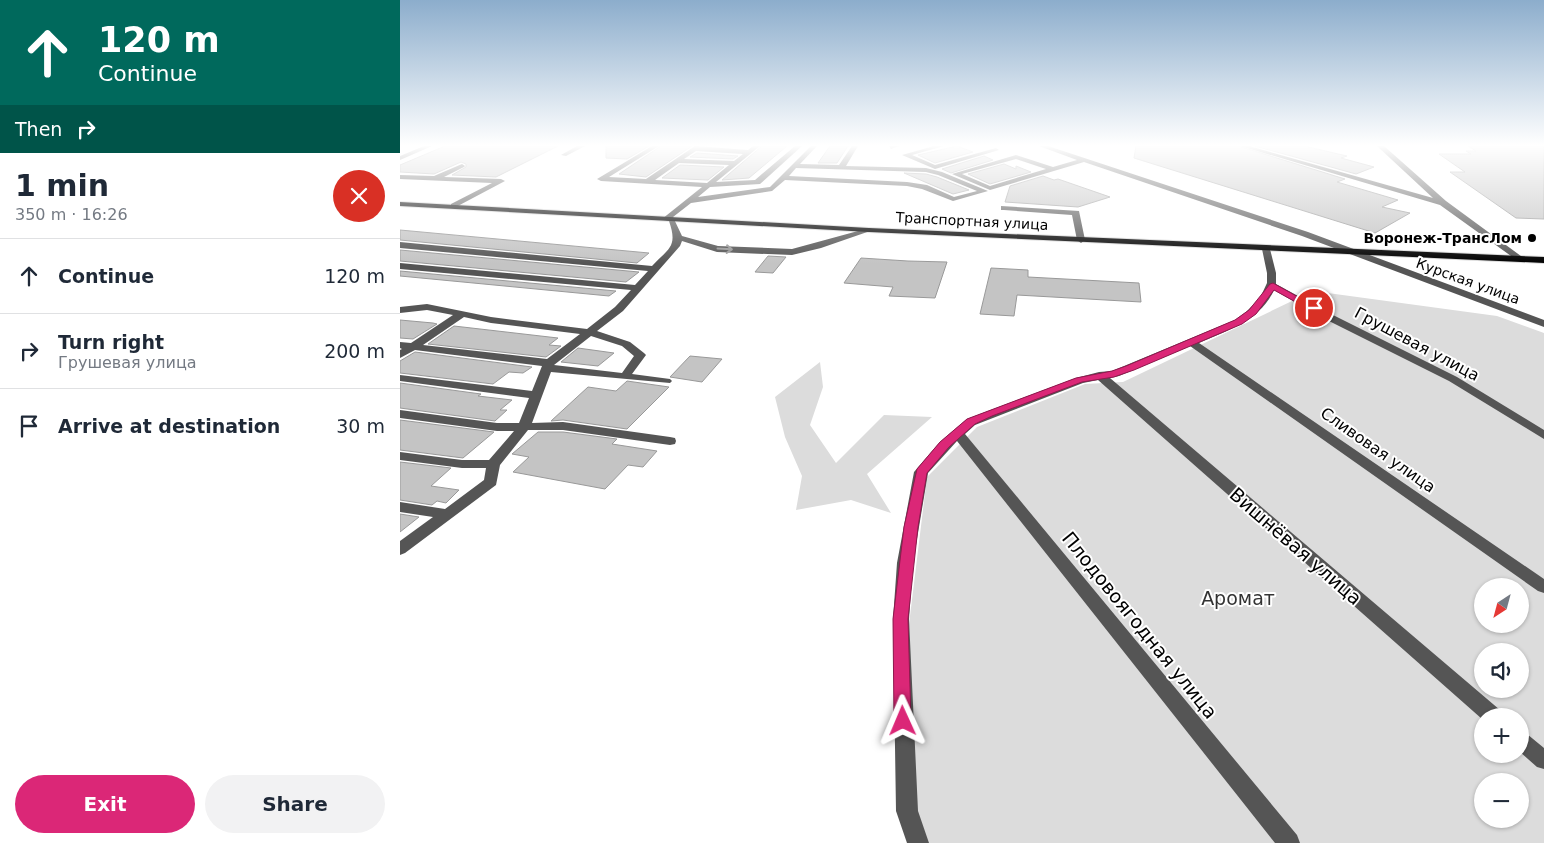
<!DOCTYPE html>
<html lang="en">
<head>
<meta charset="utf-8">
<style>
  body { margin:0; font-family:"DejaVu Sans",sans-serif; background:#f2f2f3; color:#1f2937; height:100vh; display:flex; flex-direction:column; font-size:19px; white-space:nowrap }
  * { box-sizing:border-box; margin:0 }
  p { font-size:16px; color:#747a83 }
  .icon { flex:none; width:28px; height:28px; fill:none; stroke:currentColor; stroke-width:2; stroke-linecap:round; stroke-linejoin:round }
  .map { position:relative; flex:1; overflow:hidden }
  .sheet { display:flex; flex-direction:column; background:#fff; width:400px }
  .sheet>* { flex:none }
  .hud { background:#00695c; color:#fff; overflow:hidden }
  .needle { width:32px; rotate:216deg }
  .buttons { position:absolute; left:1074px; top:578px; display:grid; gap:10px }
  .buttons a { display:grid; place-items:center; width:55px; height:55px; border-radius:50%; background:#fff; box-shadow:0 1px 4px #0004; font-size:25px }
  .pin { position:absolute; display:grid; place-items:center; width:42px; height:42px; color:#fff; margin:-21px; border:2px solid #fff; border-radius:50%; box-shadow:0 1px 5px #0007 }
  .me { position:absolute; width:55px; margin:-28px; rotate:359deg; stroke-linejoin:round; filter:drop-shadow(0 0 4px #0008) }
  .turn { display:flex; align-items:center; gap:18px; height:105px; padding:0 15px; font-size:22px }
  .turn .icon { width:65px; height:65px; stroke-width:2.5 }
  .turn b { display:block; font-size:35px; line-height:42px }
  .then { display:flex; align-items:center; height:48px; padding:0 15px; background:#0003; gap:10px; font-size:19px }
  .round { display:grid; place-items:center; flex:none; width:52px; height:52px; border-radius:26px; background:#f2f2f3 }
  .headline { display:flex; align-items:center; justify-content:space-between; height:85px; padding:0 15px }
  h1 { font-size:30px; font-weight:600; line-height:38px }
  .cta { display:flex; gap:10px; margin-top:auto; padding:10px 15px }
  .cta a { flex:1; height:58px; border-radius:30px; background:#db2777; color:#fff; font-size:20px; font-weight:600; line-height:58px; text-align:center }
  .cta a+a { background:#f2f2f3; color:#1f2937 }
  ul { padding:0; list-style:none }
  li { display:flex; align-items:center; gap:15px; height:75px; padding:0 15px; border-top:1px solid #e0e1e3 }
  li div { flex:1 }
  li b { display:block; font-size:19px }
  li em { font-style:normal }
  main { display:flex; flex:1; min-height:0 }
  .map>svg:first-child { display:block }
</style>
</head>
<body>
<main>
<section class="sheet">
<div class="hud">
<div class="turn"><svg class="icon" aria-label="ahead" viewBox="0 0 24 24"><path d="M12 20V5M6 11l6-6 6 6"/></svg><div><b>120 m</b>Continue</div></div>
<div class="then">Then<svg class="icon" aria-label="right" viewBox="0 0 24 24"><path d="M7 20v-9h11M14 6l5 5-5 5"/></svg></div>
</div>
<div class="headline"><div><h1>1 min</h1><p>350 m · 16:26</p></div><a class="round" style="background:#d93025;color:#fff"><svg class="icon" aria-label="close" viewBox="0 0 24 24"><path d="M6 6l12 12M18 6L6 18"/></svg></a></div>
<ul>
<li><svg class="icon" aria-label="ahead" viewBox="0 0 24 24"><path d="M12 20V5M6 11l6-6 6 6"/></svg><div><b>Continue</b></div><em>120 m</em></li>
<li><svg class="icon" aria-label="right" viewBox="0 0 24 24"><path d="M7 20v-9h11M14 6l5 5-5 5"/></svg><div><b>Turn right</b><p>Грушевая улица</p></div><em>200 m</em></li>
<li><svg class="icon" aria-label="arrive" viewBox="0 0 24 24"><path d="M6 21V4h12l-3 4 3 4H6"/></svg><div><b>Arrive at destination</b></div><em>30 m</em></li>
</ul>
<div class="cta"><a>Exit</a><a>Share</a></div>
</section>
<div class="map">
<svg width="1144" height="843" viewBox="0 0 1144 843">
  <rect width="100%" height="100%" fill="#fff"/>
  <!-- green -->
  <path fill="#dcdcdc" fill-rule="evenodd" d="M913,291L1097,316L1144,333V843H516L509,624L527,477L577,427L685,384L723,382ZM1082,586H1120V624H1082ZM1082,651H1120V689H1082ZM1082,716H1120V754H1082ZM1082,781H1120V819H1082Z
    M420,362L423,387L410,425L436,463L484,415L532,417L467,474L491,513L451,500L396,510L402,476L385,437L375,397Z"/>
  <!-- building -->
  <path fill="#c4c4c4" stroke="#999" d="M45,146H158L96,177L52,175L66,167V164L61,162L34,174L0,172V165Z
    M206,146H249L227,159L206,158Z
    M261,146H292L246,177L219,174Z
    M362,146H387L349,178L322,180Z
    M430,146H448L437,163H418Z
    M557,146L573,152L535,163L518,155Z
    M736,146H838L945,179L937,182L998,200L982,207L1010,213L975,233L734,158Z
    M855,146H904L947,156L941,158L974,167L956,174Z
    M1068,146H1144V219L1116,218L1050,172H1065L1039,154H1071L1066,151H1076Z
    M297,153L338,156L333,159L290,157Z
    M584,156L593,160L551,173L542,169Z
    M604,164L616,169V166L631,172L590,184L568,174Z
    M280,165L324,167L308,180L262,178Z
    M504,173L526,174L537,177L569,190L553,194Z
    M643,176L654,180L658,179L710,197L678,207L605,202L610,186Z
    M0,230L249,253L237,263L0,240Z
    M0,250L239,272L226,282L0,261Z
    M368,256L386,257L373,273L355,272Z
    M461,258L508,261L547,262L535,298L489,296L493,287L444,283Z
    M591,268L628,270V277L739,283L741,302L617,295L614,316L580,314Z
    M0,271L216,291L209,296L0,276Z
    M0,320L33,323L37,324L13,339L0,338Z
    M54,326L158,338L149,345L161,346L146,357L28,344Z
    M178,348L214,353L198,366L161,362Z
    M15,352L132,367L123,373L109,372L93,384L0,373V361Z
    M290,356L322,359L302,382L270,377Z
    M227,381L269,387L227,429L163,420L151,421L188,387L216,391Z
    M0,383L81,394L78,396L112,400L100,410H107L95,421L0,408Z
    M0,420L94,432L63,458L0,450Z
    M138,432H163L217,439L212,444L257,451L243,467L228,465L205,489L113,472L129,457L112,454Z
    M0,462L51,468L31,486L59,490L46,503L37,501L32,505L0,500Z
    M0,514L19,517L0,532Z"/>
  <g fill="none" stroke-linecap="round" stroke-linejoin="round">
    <defs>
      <path id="major" d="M0,202L469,228L1144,257V263L469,232L0,206Z"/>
    </defs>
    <!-- major casing -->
    <use href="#major" stroke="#dbdbdb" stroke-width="2"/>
    <!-- minor -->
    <path fill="#555" fill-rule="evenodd" d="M24,146H32L0,160V156Z
      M177,146H185L166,156L161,155Z
      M252,146H259L209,177L246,179L295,146L348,150L353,146H360L316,182L355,180L395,146H402L360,184L310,187L298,197L370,187L411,146H417L400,164L439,165L452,146H458L446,166L526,168L542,172L588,191L553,201L522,189L507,186L385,180L372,191L291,203L273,217L282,236L318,246L392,249L469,228L473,230L421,248L392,255L317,252L282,241L280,246L223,311L197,331L230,342L244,353L246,355L232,374L270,379L272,381L270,383L151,372L132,423L163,422L270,437L275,438L276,441L275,444L270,445L163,430H128L100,465L96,485L5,553L0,555V541L33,517L0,512V502L45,509L84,480L86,468H62L0,460V452L62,460H89L114,431H97L0,418V410L97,423H119L129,398L0,381V375L132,391L142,366L15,350L0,358V350L2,349L0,348V342L11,343L53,315L27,310L0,313V307L27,304L91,317L187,329L215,307L231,290L0,269V263L235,285L248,271L0,248V242L252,266C269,248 278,247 269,221L262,219L302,187L201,181L197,179ZM296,151L343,154L334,161L284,159ZM279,163L329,165L307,183L255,180ZM396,168L526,172L538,175L577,191L554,197L527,185L507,182L389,176ZM64,317L91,323L180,334L147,359L23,345ZM191,336L222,346L234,356L222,373L154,365Z
      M489,146H499L491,149Z
      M534,146H544L512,155L535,165L596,148L599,150L535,169L502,155Z
      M639,146H648L908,232L1144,320V327L902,236L684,162L590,190L552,174L616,155L653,167L677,160ZM616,159L646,169L590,186L562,174Z
      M840,146H849L1033,198L977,146H984L1046,201L1125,259L1124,261H1118L1040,205Z
      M62,164L65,166L64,167L44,177L101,179L105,181L54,208H51V204L92,183L0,179V175L34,176Z
      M601,206L679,211L685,240L681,243L677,240L672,215L604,210H601Z
      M866,246L870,249L876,273V284L931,314L1057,377L1144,430V439L1049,381L923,318L874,290C860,321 828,330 799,343L1144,579V593L1138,591L790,346L719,376L710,378L1100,710L1102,716H1082V719L698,380L683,383L575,425L565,434L897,835L900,843H875L557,441L528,473L513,563L509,619L518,811L529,843H507L496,811L493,619L497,563L514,472L540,442L567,419L676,378L699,372L712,371L835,320L846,312L860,298L867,283V273L862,249Z
      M1120,731L1127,734L1144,748V769L1137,767L1120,752Z"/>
    <!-- major -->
    <use href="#major" fill="#000" fill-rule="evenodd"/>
  </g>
  <!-- one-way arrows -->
  <defs><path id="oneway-shaft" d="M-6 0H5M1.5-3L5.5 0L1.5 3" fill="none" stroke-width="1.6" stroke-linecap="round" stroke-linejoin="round" transform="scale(1.25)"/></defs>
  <use stroke="#999" href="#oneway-shaft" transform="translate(325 249) rotate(3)"/>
  <!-- sky -->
  <linearGradient id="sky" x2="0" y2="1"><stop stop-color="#8cadcc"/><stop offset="0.55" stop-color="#fff"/><stop offset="1" stop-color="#fff" stop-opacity="0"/></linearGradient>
  <rect width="1144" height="264" fill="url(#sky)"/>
  <!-- route -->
  <path fill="#db2777" stroke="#8e194d" d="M873,283L918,308L914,311L910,310L874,290L856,314L842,324L734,370L714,377L682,382L592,416L575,424L549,447L527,473L518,527L508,619L511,721L509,726L503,728L496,726L494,721L493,619L504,527L517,469L540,442L567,419L676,378L712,371L726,366L835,320L849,310L870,284Z"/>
  <!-- markers -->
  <circle fill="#000" stroke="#fff" stroke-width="2" cx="1132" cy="238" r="5"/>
  <g text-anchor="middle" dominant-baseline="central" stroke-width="4" stroke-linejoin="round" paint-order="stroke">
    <!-- far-street labels -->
    <g font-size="14" fill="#000" stroke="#fff">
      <text transform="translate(572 221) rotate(3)">Транспортная улица</text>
      <text transform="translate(1068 281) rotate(20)">Курская улица</text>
    </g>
    <!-- far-poi labels -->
    <g font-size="14" font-weight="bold" fill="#000" stroke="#fff" text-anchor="end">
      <text x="1122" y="238">Воронеж-ТрансЛом</text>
    </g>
    <!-- street labels -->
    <g font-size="16" fill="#000" stroke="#fff">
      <text transform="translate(1017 344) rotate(28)">Грушевая улица</text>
      <text transform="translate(978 450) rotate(35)">Сливовая улица</text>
    </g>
    <!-- near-street labels -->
    <g font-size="19" fill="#000" stroke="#fff">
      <text transform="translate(896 546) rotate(41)">Вишнёвая улица</text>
      <text transform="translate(740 625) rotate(51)">Плодовоягодная улица</text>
    </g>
    <!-- near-park labels -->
    <g font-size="19" fill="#333" stroke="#fff">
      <text x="838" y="598">Аромат</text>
    </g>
  </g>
</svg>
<div class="buttons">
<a><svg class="needle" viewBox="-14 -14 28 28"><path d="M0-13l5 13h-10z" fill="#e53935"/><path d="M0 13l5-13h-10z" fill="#747a83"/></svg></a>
<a><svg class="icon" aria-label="sound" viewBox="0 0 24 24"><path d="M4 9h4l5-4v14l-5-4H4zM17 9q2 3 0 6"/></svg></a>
<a>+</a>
<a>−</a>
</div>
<div class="pin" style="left:914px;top:308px;background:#d93025"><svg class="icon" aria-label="arrive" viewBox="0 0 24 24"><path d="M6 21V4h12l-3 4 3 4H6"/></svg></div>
<svg class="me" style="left:503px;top:721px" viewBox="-20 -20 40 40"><path d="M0-17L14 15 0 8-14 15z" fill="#db2777" stroke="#fff" stroke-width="4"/></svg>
</div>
</main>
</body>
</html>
